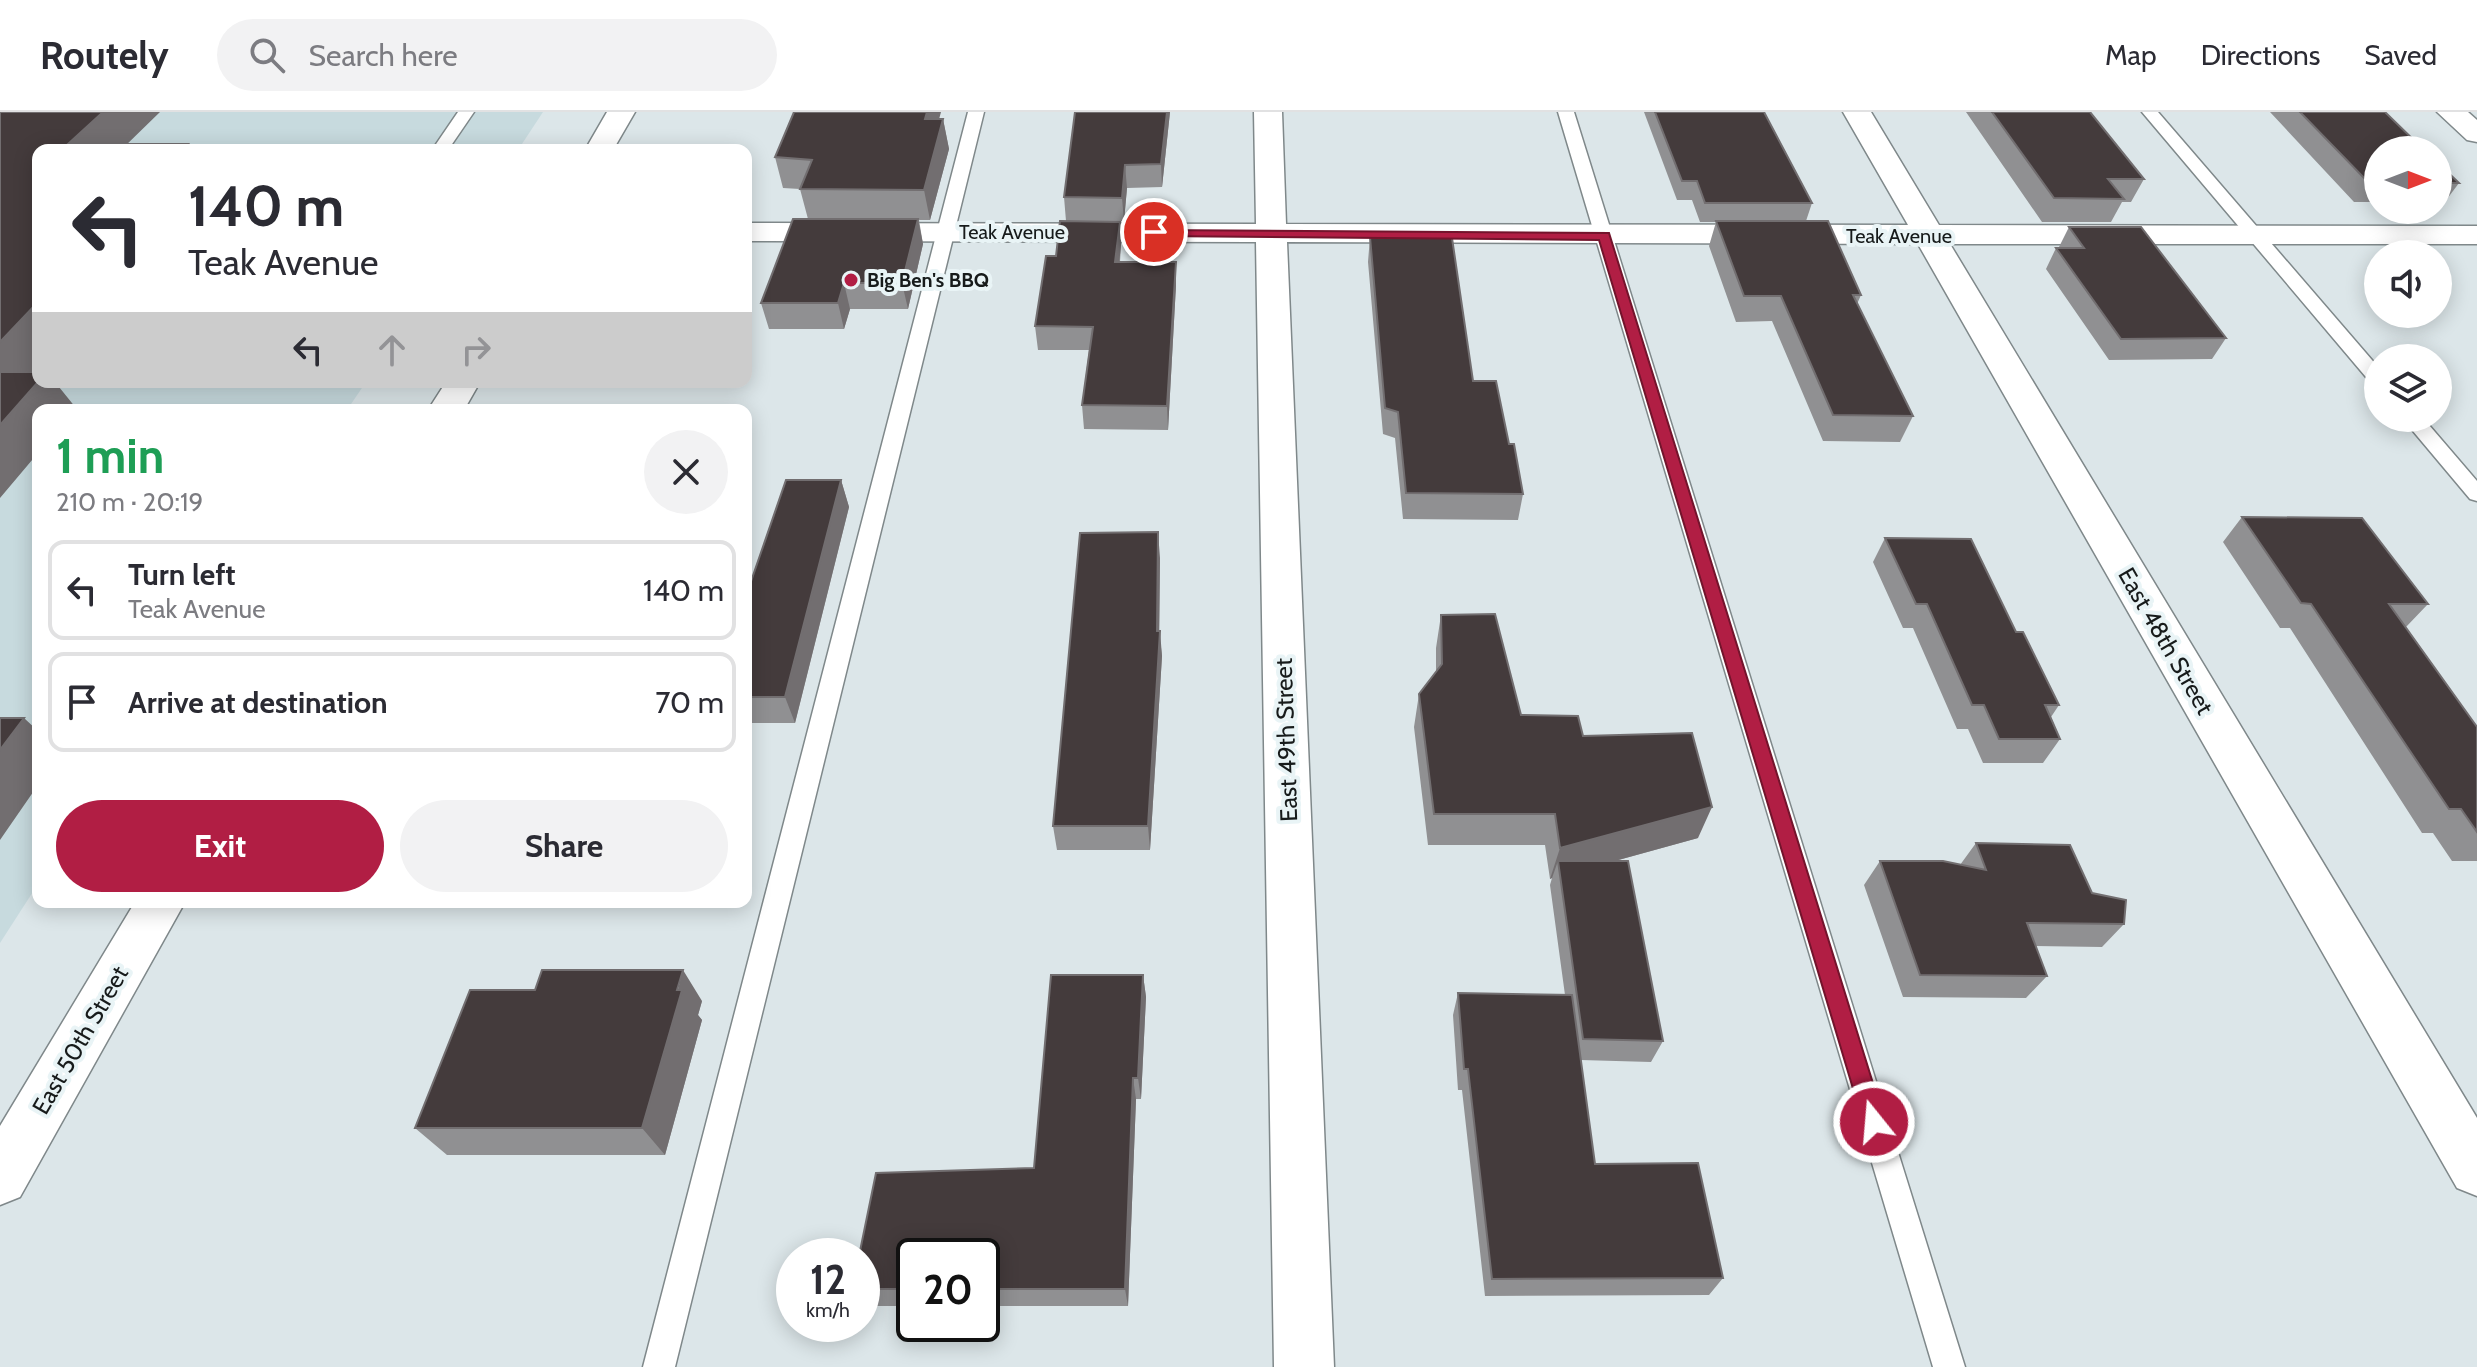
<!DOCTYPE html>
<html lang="en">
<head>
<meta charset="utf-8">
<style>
  body { margin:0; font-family:Cabin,sans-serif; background:#f2f2f3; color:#2b2b33; height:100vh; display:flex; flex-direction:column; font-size:30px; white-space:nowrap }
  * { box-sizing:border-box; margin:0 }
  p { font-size:26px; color:#7c7c81 }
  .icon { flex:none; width:44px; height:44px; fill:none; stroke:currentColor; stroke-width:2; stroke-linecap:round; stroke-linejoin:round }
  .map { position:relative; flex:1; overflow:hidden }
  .side { position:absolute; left:32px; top:292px; width:720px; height:504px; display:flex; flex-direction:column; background:#fff; border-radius:16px; box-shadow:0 4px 20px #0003 }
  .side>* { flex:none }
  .banner { position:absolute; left:32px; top:32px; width:720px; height:244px; border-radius:16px; box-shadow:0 4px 20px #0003; background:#fff; color:#2b2b33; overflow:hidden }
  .needle { width:52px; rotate:90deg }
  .tools { position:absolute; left:2364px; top:24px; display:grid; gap:16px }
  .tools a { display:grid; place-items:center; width:88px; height:88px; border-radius:50%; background:#fff; box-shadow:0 4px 20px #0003; font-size:40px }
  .speed { position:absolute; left:776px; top:1126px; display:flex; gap:16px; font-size:40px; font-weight:700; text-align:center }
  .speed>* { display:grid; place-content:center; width:104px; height:104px; border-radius:50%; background:#fff; box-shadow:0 4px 20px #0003; line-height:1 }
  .speed small { font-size:20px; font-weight:400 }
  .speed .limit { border:4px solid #111; border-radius:12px; background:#fff; color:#111 }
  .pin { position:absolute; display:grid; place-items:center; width:68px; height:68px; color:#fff; margin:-34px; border:4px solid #fff; border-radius:50%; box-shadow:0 2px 8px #0007 }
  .me { position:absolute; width:88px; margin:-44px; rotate:343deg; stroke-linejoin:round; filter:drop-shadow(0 0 6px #0008) }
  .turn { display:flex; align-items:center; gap:28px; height:168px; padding:0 24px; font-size:36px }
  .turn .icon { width:104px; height:104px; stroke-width:2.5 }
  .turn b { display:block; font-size:56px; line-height:68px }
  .lanes { display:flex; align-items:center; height:76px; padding:0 24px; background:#0003; justify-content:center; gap:40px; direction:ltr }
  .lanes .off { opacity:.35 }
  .round { display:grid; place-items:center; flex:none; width:84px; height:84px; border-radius:42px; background:#f2f2f3 }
  .summary { display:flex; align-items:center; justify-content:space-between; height:136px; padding:0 24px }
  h1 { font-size:48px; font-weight:800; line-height:60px; color:#1e9e55 }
  .action { display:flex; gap:16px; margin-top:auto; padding:16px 24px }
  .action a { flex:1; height:92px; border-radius:48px; background:#b11e44; color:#fff; font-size:32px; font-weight:800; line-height:92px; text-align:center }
  .action a+a { background:#f2f2f3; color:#2b2b33 }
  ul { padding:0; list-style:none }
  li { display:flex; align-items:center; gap:24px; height:100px; margin:0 16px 12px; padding:0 8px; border:4px solid #e1e1e2; border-radius:16px }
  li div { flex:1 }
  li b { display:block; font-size:30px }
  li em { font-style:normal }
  header { display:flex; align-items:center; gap:48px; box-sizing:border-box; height:112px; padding:0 40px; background:#fff; border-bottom:2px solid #e1e1e2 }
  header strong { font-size:38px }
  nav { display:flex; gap:44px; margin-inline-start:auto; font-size:28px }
  .search { width:560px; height:72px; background:#f2f2f3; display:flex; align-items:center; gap:20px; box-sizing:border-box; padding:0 28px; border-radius:44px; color:#7c7c81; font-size:30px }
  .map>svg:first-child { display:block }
</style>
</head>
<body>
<header>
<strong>Routely</strong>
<div class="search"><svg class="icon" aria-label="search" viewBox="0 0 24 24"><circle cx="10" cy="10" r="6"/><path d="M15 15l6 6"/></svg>Search here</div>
<nav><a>Map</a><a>Directions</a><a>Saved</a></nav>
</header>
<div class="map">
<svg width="2477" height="1255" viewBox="0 0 2477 1255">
  <rect width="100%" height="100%" fill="#dce6e9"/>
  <!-- built -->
  <path fill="#c7dade" d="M0,0H543L518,38H38V270H366L347,298H38V772L0,831Z"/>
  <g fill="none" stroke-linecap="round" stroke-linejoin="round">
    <defs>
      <path id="service" d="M458,0H474L448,38H432Z
        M968,0H984L675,1255H643Z
        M1558,0H1574L1965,1255H1933Z
        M2142,0H2158L2378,255V273L2371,271Z
        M2402,306H2423L2477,369V389L2470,387Z"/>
      <path id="minor" d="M1254,0H1282L1286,112L1908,113L1843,0H1871L1939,113L2477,114V132H1950L2477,1006V1084L2457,1076L1918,132L1287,130L1334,1255H1274L1256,130L746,129V111L1256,112Z
        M2437,0H2468L2477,8V30L2467,28Z"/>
      <path id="secondary" d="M607,0H635L613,38H585Z
        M446,270H480L464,298H428Z
        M135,790H185L20,1085L0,1093V1014Z"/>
    </defs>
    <!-- service casing -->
    <use href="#service" stroke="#7f888a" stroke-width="3"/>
    <!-- minor casing -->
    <use href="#minor" stroke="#7f888a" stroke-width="3"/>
    <!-- secondary casing -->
    <use href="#secondary" stroke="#7f888a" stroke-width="3"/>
    <!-- service -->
    <use href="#service" fill="#fff" fill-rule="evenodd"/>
    <!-- minor -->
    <use href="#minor" fill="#fff" fill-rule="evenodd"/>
    <!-- secondary -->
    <use href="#secondary" fill="#fff" fill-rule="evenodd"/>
  </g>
  <!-- wall -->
  <path fill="#909092" d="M1170,0L1162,75L1127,76L1124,109H1066L1064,85Z
    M1644,0H1764L1812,91L1806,109L1861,183L1857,192L1913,304L1900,330L1823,329L1772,209L1736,210L1709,134L1716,110H1700L1692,88H1677Z
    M1966,0H2090L2144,67L2131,90H2122L2111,110H2042Z
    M2270,0H2385L2378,38V90H2354Z
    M939,7H943L949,37L930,108H919L923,132L908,197H850L844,217H769L761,191L808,107L800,77L783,76L775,45Z
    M2438,51L2459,71L2444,91H2438Z
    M1120,110L1121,133L1120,150L1176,173L1168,318L1084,317L1082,293L1089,238H1038L1035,214L1056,144Z
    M2069,115L2226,226L2212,247L2109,248L2046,157L2056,136H2060L2059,135Z
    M1370,125L1473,269L1509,332L1523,382L1518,408L1403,407L1395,326L1383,322L1368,150Z
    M841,368L849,395L795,611H746V484Z
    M2242,405L2428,492L2406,515L2477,615V749H2452L2433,721H2422L2290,516H2280L2223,430Z
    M1885,426L2016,520L2059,593L2051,605L2060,627L2043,651H1983L1968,617H1957L1913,516H1903L1873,450Z
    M1160,446L1159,519L1162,544L1150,738H1057L1053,714Z
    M1441,503L1521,603L1583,624L1698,726L1615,749L1663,929L1651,950L1581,948L1595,1052L1723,1166L1709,1183L1485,1184L1462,978H1458L1453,903L1458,881L1565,883L1550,773L1552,766L1550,767L1545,733H1428L1414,615L1419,582L1436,560V536Z
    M1976,731L2092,781L2124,812L2102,835L2035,834L2047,864L2026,886L1903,885L1864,773L1880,749L1960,753Z
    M1143,863L1146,885L1141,987H1136L1128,1194H982V1144H914V1194H863L862,1192V1144L1034,1056Z
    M702,889L698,903L702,908L665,1043H447L415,1016Z"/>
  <!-- shaded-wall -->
  <path fill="#726e70" d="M103,0H160L121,38L68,32Z
    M927,0H941L931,37L925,7Z
    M1167,0H1170L1162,75L1161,52Z
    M943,7L949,37L930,108L924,78Z
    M188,32L192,38H183Z
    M1125,53L1127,76L1124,109L1122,86Z
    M918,107L923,132L908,197L902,171Z
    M1120,110L1121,133L1117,173L1115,150Z
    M1176,150V173L1168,318L1167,294Z
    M844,171L850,197L844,217L838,191Z
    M38,190V257L2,297L0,294V230Z
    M38,270H55L76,296L75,298H38V341L0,386V313Z
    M841,368L849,395L795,611L785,585Z
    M1158,420L1160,446L1159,543L1160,519L1162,544L1150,738L1148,714L1157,519Z
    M24,606L38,619V673L0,728V638Z
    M1712,695L1698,726L1560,764L1558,749L1552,766L1550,767L1560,736Z
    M683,858L702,889L698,903L702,908L665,1043L642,1016Z
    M1143,863L1146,885L1141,987L1138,966Z
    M1133,966L1136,987L1128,1194L1125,1177Z"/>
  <!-- building -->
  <path fill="#443b3c" stroke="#726e70" stroke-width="2" d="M0,0H103L68,32H188L183,38H38V190L0,230Z
    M794,0H927L925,7H943L924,78L800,77L812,48L775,45Z
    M1075,0H1167L1161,52L1125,53L1122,86L1064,85Z
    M1655,0H1764L1812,91H1705L1697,69H1682Z
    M1992,0H2090L2144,67H2108L2124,87L2054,86Z
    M2300,0H2385L2424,38H2378V70H2368Z
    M2438,51L2459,71H2438Z
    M793,107H918L902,171H844L838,191H761Z
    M1060,109L1120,110L1115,150H1176L1167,294L1082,293L1093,215L1035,214L1046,144H1056Z
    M1716,109H1828L1861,183H1853L1913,304L1833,303L1781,184H1744Z
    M2069,115H2141L2226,226L2121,227L2056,136H2084Z
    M1370,125L1452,126L1473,269H1496L1509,332H1514L1523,382L1406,381L1398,300L1385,296Z
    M0,260H38V270L0,313Z
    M786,368H841L785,585H746V484Z
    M2242,405L2362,406L2428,492H2389L2477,615V720L2461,697H2449L2311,492L2301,491Z
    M1158,420L1157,519H1160L1148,714H1053L1080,421Z
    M1885,426L1971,427L2016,520H2023L2059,593H2045L2060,627H1999L1984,593H1972L1927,492H1916Z
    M1495,502L1521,603L1578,604L1583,624L1692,621L1712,695L1560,736L1555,702H1434L1419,582L1442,552L1441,503Z
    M0,606H24L0,638Z
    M1976,731L2070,733L2092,781L2126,788L2124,812L2027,811L2047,864L1920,863L1880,749H1943L1986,758Z
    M1558,749H1628L1663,929L1583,927Z
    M542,858H683L677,878H682L642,1016H415L470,878H535Z
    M1051,863H1143L1138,966H1133L1125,1177H982V1144H914V1177H862V1144H859L876,1061L1034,1056Z
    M1458,881L1572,883L1595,1052L1698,1051L1723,1166L1492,1167L1468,957H1464Z"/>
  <!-- route -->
  <path fill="#b11e44" stroke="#73142c" stroke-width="2" d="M1149,118L1609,121L1885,1010L1882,1018L1874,1021L1866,1018L1863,1010L1599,128L1154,124L1147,120Z"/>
  <!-- markers -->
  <circle fill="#b11e44" stroke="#e9f4f6" stroke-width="3" cx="851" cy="168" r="8"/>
  <g text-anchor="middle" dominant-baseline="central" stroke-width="8" stroke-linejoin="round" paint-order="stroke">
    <!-- far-street labels -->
    <g font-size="20" fill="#171b1b" stroke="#e9f4f6">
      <text x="1012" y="120">Teak Avenue</text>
      <text x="1899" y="124">Teak Avenue</text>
    </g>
    <!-- far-poi labels -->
    <g font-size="20" font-weight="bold" fill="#171b1b" stroke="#e9f4f6" text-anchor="start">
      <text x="867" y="168">Big Ben's BBQ</text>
    </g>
    <!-- street labels -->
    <g font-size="24" fill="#171b1b" stroke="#e9f4f6">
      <text transform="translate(2166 529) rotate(60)">East 48th Street</text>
      <text transform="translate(1286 628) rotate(-92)">East 49th Street</text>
      <text transform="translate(80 928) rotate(-60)">East 50th Street</text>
    </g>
  </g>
</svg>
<div class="tools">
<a><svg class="needle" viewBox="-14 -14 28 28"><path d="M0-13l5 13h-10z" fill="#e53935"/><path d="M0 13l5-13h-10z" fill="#7c7c81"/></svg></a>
<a><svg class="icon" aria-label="sound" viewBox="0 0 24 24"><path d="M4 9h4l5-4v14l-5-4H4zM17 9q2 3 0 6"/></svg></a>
<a><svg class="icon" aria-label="layers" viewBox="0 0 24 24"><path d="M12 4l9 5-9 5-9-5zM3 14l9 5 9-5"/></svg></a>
</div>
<div class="speed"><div>12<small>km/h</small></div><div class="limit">20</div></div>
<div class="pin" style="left:1154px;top:120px;background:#d93025"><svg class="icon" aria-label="arrive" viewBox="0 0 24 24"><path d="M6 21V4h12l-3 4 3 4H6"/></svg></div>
<svg class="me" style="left:1874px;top:1010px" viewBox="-20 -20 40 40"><circle r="17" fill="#b11e44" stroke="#fff" stroke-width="3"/><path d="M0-11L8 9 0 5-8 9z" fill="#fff"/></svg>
<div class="banner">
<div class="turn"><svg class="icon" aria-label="left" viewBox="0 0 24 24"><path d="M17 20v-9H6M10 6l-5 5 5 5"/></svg><div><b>140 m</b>Teak Avenue</div></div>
<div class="lanes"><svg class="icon" aria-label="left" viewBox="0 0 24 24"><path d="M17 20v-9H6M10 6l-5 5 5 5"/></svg><svg class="icon off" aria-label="ahead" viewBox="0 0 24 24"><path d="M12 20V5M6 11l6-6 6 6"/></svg><svg class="icon off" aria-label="right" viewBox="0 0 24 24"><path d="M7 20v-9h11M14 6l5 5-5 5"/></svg></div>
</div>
<section class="side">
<div class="summary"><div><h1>1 min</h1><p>210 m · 20:19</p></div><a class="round"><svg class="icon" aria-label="close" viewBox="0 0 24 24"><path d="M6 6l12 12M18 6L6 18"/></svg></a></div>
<ul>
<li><svg class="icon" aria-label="left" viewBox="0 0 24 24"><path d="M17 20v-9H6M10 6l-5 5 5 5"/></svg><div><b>Turn left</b><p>Teak Avenue</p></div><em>140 m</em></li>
<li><svg class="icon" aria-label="arrive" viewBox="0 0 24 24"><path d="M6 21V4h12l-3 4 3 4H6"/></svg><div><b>Arrive at destination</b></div><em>70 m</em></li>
</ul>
<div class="action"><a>Exit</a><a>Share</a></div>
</section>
</div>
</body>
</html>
